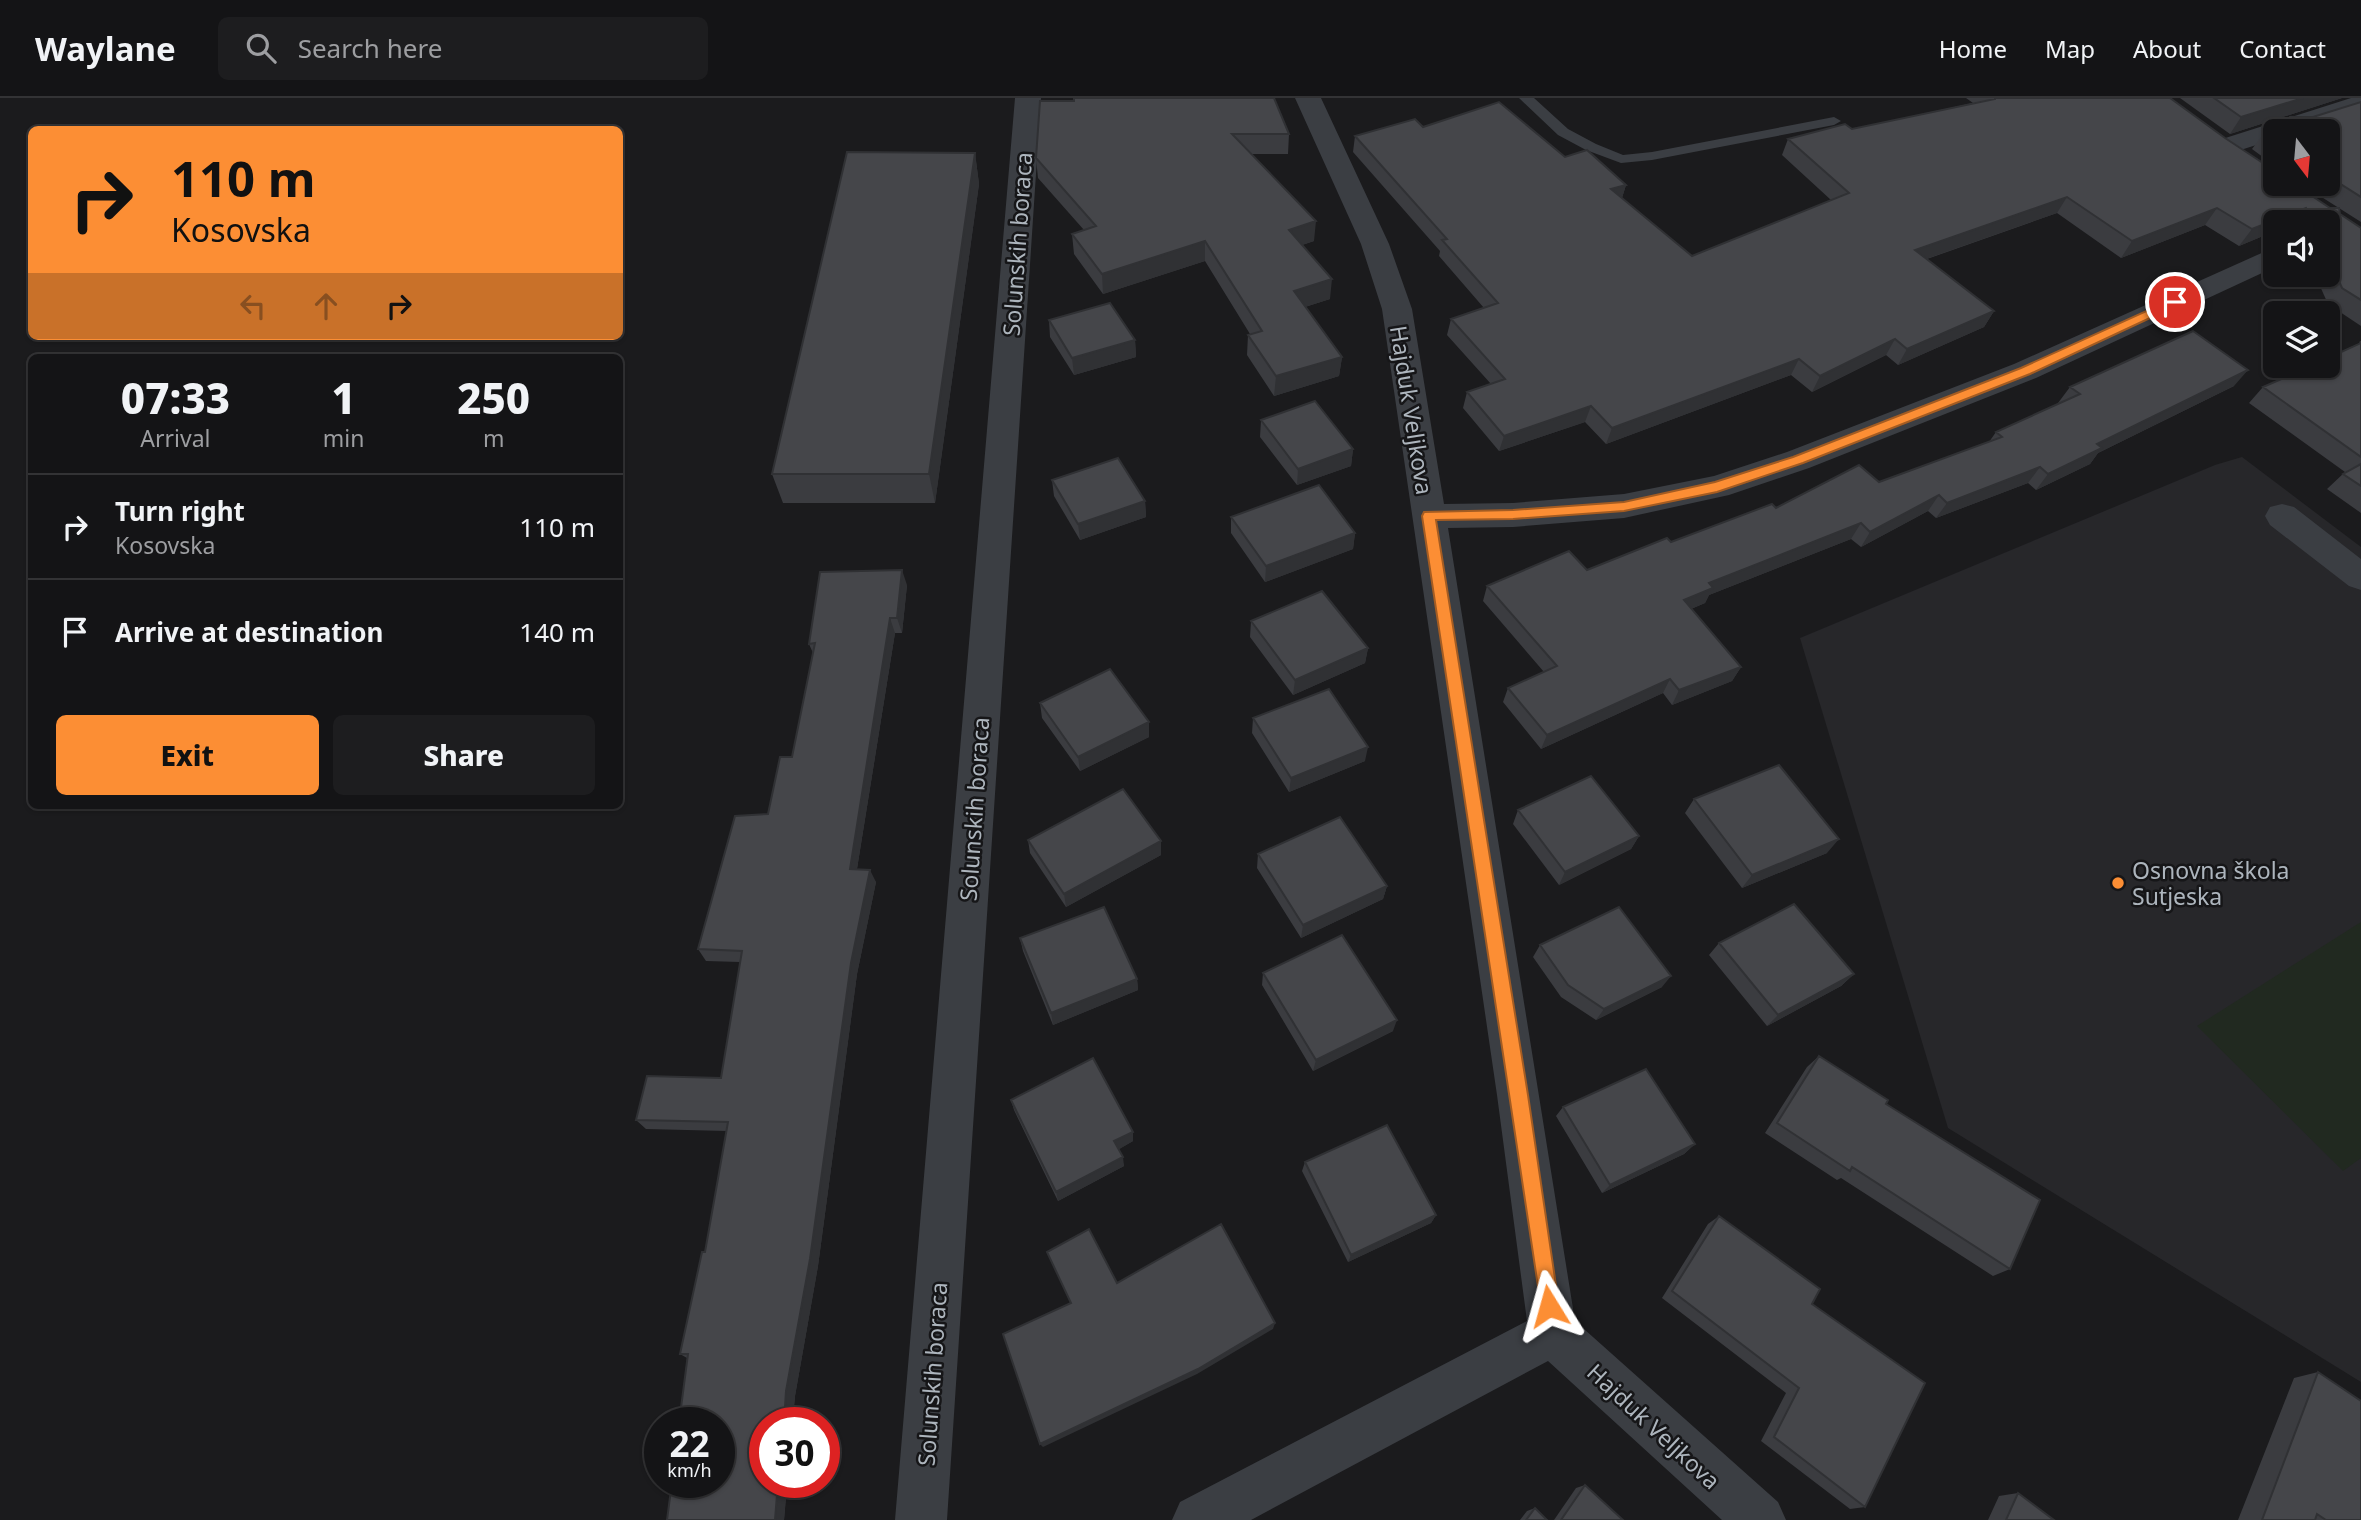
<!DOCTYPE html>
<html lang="en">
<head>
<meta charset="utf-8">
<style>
  body { margin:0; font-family:"Noto Sans",sans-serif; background:#1d1d1f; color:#f1f3f6; height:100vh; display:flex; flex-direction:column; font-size:26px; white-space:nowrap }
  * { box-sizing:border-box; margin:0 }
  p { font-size:23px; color:#9d9ea1 }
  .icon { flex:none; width:38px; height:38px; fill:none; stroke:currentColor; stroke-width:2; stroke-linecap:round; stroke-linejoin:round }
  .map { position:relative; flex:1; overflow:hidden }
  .details { position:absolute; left:28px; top:256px; width:595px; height:455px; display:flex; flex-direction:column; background:#141416; border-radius:10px; box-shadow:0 2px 5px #0004,0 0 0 2px #333335 }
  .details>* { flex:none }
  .top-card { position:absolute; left:28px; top:28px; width:595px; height:214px; border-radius:10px; box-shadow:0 2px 5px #0004,0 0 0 2px #333335; background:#fc8e34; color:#111; overflow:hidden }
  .needle { width:46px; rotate:164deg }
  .fabs { position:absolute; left:2263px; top:21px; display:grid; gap:14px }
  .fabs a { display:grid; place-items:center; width:77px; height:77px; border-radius:10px; background:#141416; box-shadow:0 2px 5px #0004,0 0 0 2px #333335; font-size:35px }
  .speed { position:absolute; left:644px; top:1309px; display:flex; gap:14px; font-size:35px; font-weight:700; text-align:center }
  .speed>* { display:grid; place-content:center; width:91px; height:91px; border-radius:50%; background:#141416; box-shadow:0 2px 5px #0004,0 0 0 2px #333335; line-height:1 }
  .speed small { font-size:18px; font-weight:400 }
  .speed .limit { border:10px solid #d22; background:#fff; color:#111 }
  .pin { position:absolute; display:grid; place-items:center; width:60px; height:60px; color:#fff; margin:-30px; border:4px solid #fff; border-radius:50%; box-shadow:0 2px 7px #0007 }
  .me { position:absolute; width:77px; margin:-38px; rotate:352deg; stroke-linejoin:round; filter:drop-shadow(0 0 5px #0008) }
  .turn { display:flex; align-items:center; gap:24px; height:147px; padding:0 28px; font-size:32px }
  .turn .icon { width:91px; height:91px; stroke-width:2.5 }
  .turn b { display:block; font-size:49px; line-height:60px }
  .lanes { display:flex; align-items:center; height:66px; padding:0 28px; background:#0003; justify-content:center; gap:35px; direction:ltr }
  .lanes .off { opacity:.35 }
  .eta { display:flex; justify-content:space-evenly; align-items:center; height:119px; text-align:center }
  .eta b { font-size:42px; font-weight:800; line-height:49px }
  .button { display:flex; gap:14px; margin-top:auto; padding:14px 28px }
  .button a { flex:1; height:80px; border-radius:10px; background:#fc8e34; color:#111; font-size:28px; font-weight:800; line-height:80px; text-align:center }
  .button a+a { background:#1d1d1f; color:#f1f3f6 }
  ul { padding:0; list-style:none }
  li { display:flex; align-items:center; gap:21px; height:105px; padding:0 28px; border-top:2px solid #333335 }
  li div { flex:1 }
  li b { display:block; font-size:26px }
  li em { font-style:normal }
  header { display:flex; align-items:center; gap:42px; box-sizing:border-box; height:98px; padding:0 35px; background:#141416; border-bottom:2px solid #333335 }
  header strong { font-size:33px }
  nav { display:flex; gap:38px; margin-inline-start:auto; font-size:24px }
  .search { width:490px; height:63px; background:#1d1d1f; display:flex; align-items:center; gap:18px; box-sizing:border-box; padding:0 24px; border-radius:10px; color:#9d9ea1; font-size:26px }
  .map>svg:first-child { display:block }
</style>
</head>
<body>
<header>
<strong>Waylane</strong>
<div class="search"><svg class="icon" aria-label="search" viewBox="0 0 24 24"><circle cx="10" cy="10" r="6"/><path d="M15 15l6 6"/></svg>Search here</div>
<nav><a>Home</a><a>Map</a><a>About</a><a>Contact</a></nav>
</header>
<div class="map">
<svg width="2361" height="1422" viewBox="0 0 2361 1422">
  <rect width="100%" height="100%" fill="#1b1b1d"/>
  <!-- built -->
  <path fill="#27272a" d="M2242,359L2361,449V1284L1948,1030L1800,540L2215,367Z"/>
  <!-- green -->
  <path fill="#212920" d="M2361,824V1060L2343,1073L2197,928Z"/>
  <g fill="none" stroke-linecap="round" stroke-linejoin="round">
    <!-- lane -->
    <path fill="#3b3e43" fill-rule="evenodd" d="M1519,0H1534L1568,31L1596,46L1623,57L1652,54L1834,19L1841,23L1834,27L1652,62L1621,65L1586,52L1558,37Z"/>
    <!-- street -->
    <path fill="#3b3e43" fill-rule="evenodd" d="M1015,0H1041L947,1422H895Z
      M1295,0H1321L1389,146L1412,211L1444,406L1513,405L1624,396L1714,378L1787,354L2014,266L2275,149V169L2036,280L1809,370L1729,397L1624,420L1513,429L1448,430L1575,1223L1778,1404L1786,1422H1722L1548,1263L1251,1422H1172L1180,1404L1527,1223L1497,997L1382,211L1361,146Z
      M2351,0H2361V13L2300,33H2275V41L2225,57L2216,55L2212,49L2216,43Z
      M2282,406L2294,409L2361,461V492L2349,488L2270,427L2265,418L2270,409Z"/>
  </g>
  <!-- wall -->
  <path fill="#3b3c40" d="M1966,0H2170L2275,86L2340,116L2361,130V228L2328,206L2315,177H2328V124H2275V133L2239,148L2205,127L2121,160L2057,115L1927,161L1994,213L1984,229L1898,267L1886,257L1812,294L1791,277L1606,346L1585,324L1499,353L1463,310L1467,294L1491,286L1447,237L1451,221L1484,210L1439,158L1440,153L1353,54L1355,38L1423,29L1565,59L1626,87L1622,100L1692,158L1831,102L1782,57L1788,41L1852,31L1973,5Z
    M2180,0H2342L2230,36Z
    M1040,3L1289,36L1288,56H1251L1314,143L1302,147L1330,201L1305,209L1342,259L1339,278L1274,298L1247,257L1248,237L1250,236L1205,163L1103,196L1074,156L1072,136L1084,132L1038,80L1036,60Z
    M2361,4V124L2301,86H2328V33H2275V68L2252,51L2264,35L2283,29L2290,19H2313Z
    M975,55L979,86L935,405H783L772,376Z
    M1049,222L1135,242L1136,259L1074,277L1050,239Z
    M2361,243V415L2327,391L2345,374L2249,305L2263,289L2360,245L2359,244Z
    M2234,288L2098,355L2090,366L2036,392L2028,385L1936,420L1928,413L1861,449L1851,441L1709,497L1705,505L1691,511L1741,569L1732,583L1672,607L1663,595L1541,651L1503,604L1508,590L1544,574L1483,503L1487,488L1587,472L1776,410L1879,384L1989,344L1996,334L2059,305H2058L2070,289Z
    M1261,322L1353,351L1351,368L1297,387L1260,339Z
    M1052,382L1145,403L1146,419L1080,442L1054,398Z
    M1231,419L1355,435L1353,451L1265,484L1231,435Z
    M907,487L902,535H895L857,771L876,784L857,876L818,1168L795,1298L784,1422H667L687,1260L680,1256L705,1154L727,1033L646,1031L636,1022L721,980L740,864L706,863L698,851L768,716L792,659L813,555L809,546Z
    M1251,523L1368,550L1365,565L1293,597L1250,539Z
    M1040,605L1149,624V639L1080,673L1042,620Z
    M1253,620L1365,663L1289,694L1252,635Z
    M1694,701L1827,755L1742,790L1685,715Z
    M1518,712L1639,738L1631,751L1559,787L1513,726Z
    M1028,742L1161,743V757L1066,809L1030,755Z
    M1258,756L1387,788L1383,801L1301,840L1257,770Z
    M1020,840L1137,881L1138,892L1053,927L1023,853Z
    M1719,845L1854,876L1841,888L1767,928L1709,857Z
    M1540,847L1662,889L1596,922L1561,899L1533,859Z
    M1263,875L1393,933L1313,973L1262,887Z
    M1819,958L1886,1006L2010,1171L1993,1178L1841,1080L1837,1082L1765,1035L1807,969Z
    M1011,1002L1133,1034V1043L1119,1051L1124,1068L1058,1103L1014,1012Z
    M1563,1009L1695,1046L1684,1056L1602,1095L1556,1018Z
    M1305,1064L1436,1117L1431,1125L1348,1164L1302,1073Z
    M1719,1118L1812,1206L1865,1409L1850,1411L1761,1343L1786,1295L1662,1200L1708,1126Z
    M2318,1274L2361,1422H2238L2294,1280Z
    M1585,1387L1623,1422H1554L1576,1390Z
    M2018,1395L2054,1422H1988L1999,1398Z
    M1535,1410L1547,1422H1520L1527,1413Z"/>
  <!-- shaded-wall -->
  <path fill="#303134" d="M2303,0H2342L2230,36L2241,19Z
    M975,55L979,86L935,405L929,376Z
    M1626,87L1621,103L1611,91Z
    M2067,99L2057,115L1906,168L1915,152Z
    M2217,110L2205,127L2121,160L2132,143Z
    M2306,110L2295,124H2275V133L2239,148L2252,131Z
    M1316,123L1314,143L1287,152L1289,132Z
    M1205,143V163L1103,196L1102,176Z
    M1332,181L1330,201L1292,213L1294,193Z
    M1994,213L1984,229L1898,267L1907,251Z
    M1895,241L1886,257L1812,294L1820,278Z
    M1135,242L1136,259L1074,277L1072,260Z
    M1342,259L1339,278L1274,298L1276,278Z
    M1799,261L1791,277L1606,346L1612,330Z
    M2248,272L2234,288L2098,355L2090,366L2036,392L2048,376L2097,346Z
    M1591,308L1585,324L1499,353L1504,338Z
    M1353,351L1351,368L1297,387L1298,371Z
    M2040,369L2028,385L1936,420L1947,405Z
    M1939,397L1928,413L1861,449L1870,434Z
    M1145,403L1146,419L1080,442L1078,426Z
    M1861,425L1851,441L1709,497L1705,505L1676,517L1684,502L1709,485Z
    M1355,435L1353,451L1265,484L1266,468Z
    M902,472L907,487L902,535L897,520Z
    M890,520L895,535L855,783L850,771Z
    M1368,550L1365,565L1293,597L1295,582Z
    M1741,569L1732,583L1672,607L1679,592Z
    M1670,581L1663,595L1541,651L1547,637Z
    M1149,624V639L1080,673L1078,659Z
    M1368,649L1365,663L1289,694L1291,680Z
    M1639,738L1631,751L1559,787L1565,774Z
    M1839,741L1827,755L1742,790L1752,777Z
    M1161,743V757L1066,809L1064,796Z
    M870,772L876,784L857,876L818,1168L795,1298L792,1325H784L786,1293L851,865Z
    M1387,788L1383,801L1301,840L1303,827Z
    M1854,876L1841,888L1767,928L1778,917Z
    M1671,878L1662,889L1596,922L1604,911Z
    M1137,881L1138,892L1053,927L1051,915Z
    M1397,922L1393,933L1313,973L1316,962Z
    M1133,1034V1043L1116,1053L1114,1043Z
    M1695,1046L1684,1056L1602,1095L1610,1087Z
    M1123,1059L1124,1068L1058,1103L1056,1094Z
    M1436,1117L1431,1125L1348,1164L1351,1157Z
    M1275,1225L1273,1231L1197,1276L1043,1349L1040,1346Z
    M778,1384H787L784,1422H775Z"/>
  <!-- building -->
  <path fill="#45464a" stroke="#303134" stroke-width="2" d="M1074,0H1274L1289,36H1232L1316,123L1289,132L1332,181L1294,193L1342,259L1276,278L1248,237L1262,233L1205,143L1102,176L1072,136L1096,128L1036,60L1040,3H1074Z
    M1995,0H2170L2225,40L2275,73V86H2294L2330,110H2339L2340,116L2361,130V202L2342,190L2328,158V124H2313L2306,110L2252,131L2217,110L2132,143L2067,99L1915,152L1994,213L1907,251L1895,241L1820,278L1799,261L1612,330L1591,308L1504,338L1467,294L1505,281L1451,221L1498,205L1442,142L1447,141L1355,38L1415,21L1423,29L1499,4L1565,59L1587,52L1626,87L1611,91L1692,158L1849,95L1788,41L1845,26L1852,31L1995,1Z
    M2214,0H2303L2241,19Z
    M2361,4V99L2328,78V33H2275V43L2264,35L2288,27L2290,19H2313Z
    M847,54L975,55L929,376H772Z
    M1110,205L1135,242L1072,260L1049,222Z
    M2193,233L2248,272L2097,346L2102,350L2048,376L2040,369L1947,405L1939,397L1870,434L1861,425L1709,485L1713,490L1684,502L1741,569L1679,592L1670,581L1547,637L1508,590L1557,568L1487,488L1569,453L1587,472L1667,440L1671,444L1772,406L1776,410L1859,367L1879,384L2002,339L1996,334L2080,296L2070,289Z
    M2361,245V359L2263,289L2311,268H2328V260Z
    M1315,303L1353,351L1298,371L1261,322Z
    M1118,360L1145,403L1078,426L1052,382Z
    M2361,366V388L2343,376Z
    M1319,387L1355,435L1266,468L1231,419Z
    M902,472L897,520H890L850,771L870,772L851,865L810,1161L786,1293L784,1325H765V1384H778L775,1422H667L672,1384H719V1325H679L688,1256H680L702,1154H705L728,1024L636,1022L647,978L721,980L742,853L698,851L735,718L768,716L780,659H792L815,545L809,546L820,474Z
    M1322,493L1368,550L1295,582L1251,523Z
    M1110,571L1149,624L1078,659L1040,605Z
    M1329,591L1368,649L1291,680L1253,620Z
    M1779,667L1839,741L1752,777L1694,701Z
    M1591,678L1639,738L1565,774L1518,712Z
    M1123,691L1161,743L1064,796L1028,742Z
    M1340,719L1387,788L1303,827L1258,756Z
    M1794,806L1854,876L1778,917L1719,845Z
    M1104,809L1137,881L1051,915L1020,840Z
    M1619,809L1671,878L1604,911L1568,887L1540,847Z
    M1342,837L1397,922L1316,962L1263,875Z
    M1819,958L1888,1002L1886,1006L2040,1102L2010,1171L1852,1069L1850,1073L1777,1025Z
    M1093,960L1133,1034L1114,1043L1123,1059L1056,1094L1011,1002Z
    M1646,971L1695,1046L1610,1087L1563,1009Z
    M1387,1027L1436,1117L1351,1157L1305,1064Z
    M1719,1118L1820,1191L1812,1206L1925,1285L1865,1409L1774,1339L1799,1290L1672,1193Z
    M1221,1126L1275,1225L1198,1271L1040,1346L1003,1236L1071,1205L1047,1154L1089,1131L1117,1185Z
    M2318,1274L2361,1303V1422H2326L2317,1416L2315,1422H2262Z
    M1585,1387L1623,1422H1561Z
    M2018,1395L2054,1422H2006Z
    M1535,1410L1547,1422H1526Z"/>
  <!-- route -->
  <path fill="#fc8e34" stroke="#a45c22" stroke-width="2" d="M2175,200L2180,201V206L2030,276L1803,365L1717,394L1624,413L1513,421L1436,422L1528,997L1559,1208L1556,1215L1549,1218L1542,1215L1422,418L1424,414L1513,412L1624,404L1715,384L1793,359L2021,270Z"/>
  <!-- markers -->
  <circle fill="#fc8e34" stroke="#161618" stroke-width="2.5" cx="2118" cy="785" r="7"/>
  <g text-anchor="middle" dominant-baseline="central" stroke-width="5" stroke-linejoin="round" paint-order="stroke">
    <!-- street labels -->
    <g font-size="23" fill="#adb5bd" stroke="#161618">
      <text transform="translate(1017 146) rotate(-86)">Solunskih boraca</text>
      <text transform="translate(1412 312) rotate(81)">Hajduk Veljkova</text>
      <text transform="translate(974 711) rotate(-86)">Solunskih boraca</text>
      <text transform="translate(932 1276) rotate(-86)">Solunskih boraca</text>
      <text transform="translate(1654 1328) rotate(43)">Hajduk Veljkova</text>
    </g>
    <!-- poi labels -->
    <g font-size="23" fill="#adb5bd" stroke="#161618" text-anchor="start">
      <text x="2132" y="772">Osnovna škola<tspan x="2132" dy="26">Sutjeska</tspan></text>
    </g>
  </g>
</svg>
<div class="fabs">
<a><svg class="needle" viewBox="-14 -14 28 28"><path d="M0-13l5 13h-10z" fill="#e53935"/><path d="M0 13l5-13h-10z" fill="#9d9ea1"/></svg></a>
<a><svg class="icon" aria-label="sound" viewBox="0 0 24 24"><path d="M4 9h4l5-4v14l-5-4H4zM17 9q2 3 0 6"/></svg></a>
<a><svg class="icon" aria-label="layers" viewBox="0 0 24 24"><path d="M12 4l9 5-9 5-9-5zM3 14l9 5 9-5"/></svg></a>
</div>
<div class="speed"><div>22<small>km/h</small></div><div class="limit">30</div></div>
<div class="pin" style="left:2175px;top:204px;background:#d93025"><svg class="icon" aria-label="arrive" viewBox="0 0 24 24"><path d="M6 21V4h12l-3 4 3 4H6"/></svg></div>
<svg class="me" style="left:1549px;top:1208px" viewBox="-20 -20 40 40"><path d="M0-17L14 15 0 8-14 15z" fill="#fc8e34" stroke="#fff" stroke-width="4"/></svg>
<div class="top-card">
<div class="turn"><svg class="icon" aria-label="right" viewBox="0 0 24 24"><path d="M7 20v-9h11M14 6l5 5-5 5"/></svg><div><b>110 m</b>Kosovska</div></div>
<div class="lanes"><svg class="icon off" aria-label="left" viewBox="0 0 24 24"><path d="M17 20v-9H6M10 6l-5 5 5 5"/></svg><svg class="icon off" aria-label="ahead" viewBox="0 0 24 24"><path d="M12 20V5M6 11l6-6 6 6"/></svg><svg class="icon" aria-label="right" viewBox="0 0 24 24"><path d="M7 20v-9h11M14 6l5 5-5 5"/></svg></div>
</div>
<section class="details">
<div class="eta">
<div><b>07:33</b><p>Arrival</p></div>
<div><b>1</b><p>min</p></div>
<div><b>250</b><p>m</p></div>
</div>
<ul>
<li><svg class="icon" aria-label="right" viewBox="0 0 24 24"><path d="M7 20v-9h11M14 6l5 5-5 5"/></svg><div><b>Turn right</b><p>Kosovska</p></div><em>110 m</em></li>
<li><svg class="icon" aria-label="arrive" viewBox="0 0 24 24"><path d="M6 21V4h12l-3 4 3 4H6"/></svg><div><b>Arrive at destination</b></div><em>140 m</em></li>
</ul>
<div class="button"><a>Exit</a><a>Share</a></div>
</section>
</div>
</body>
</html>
